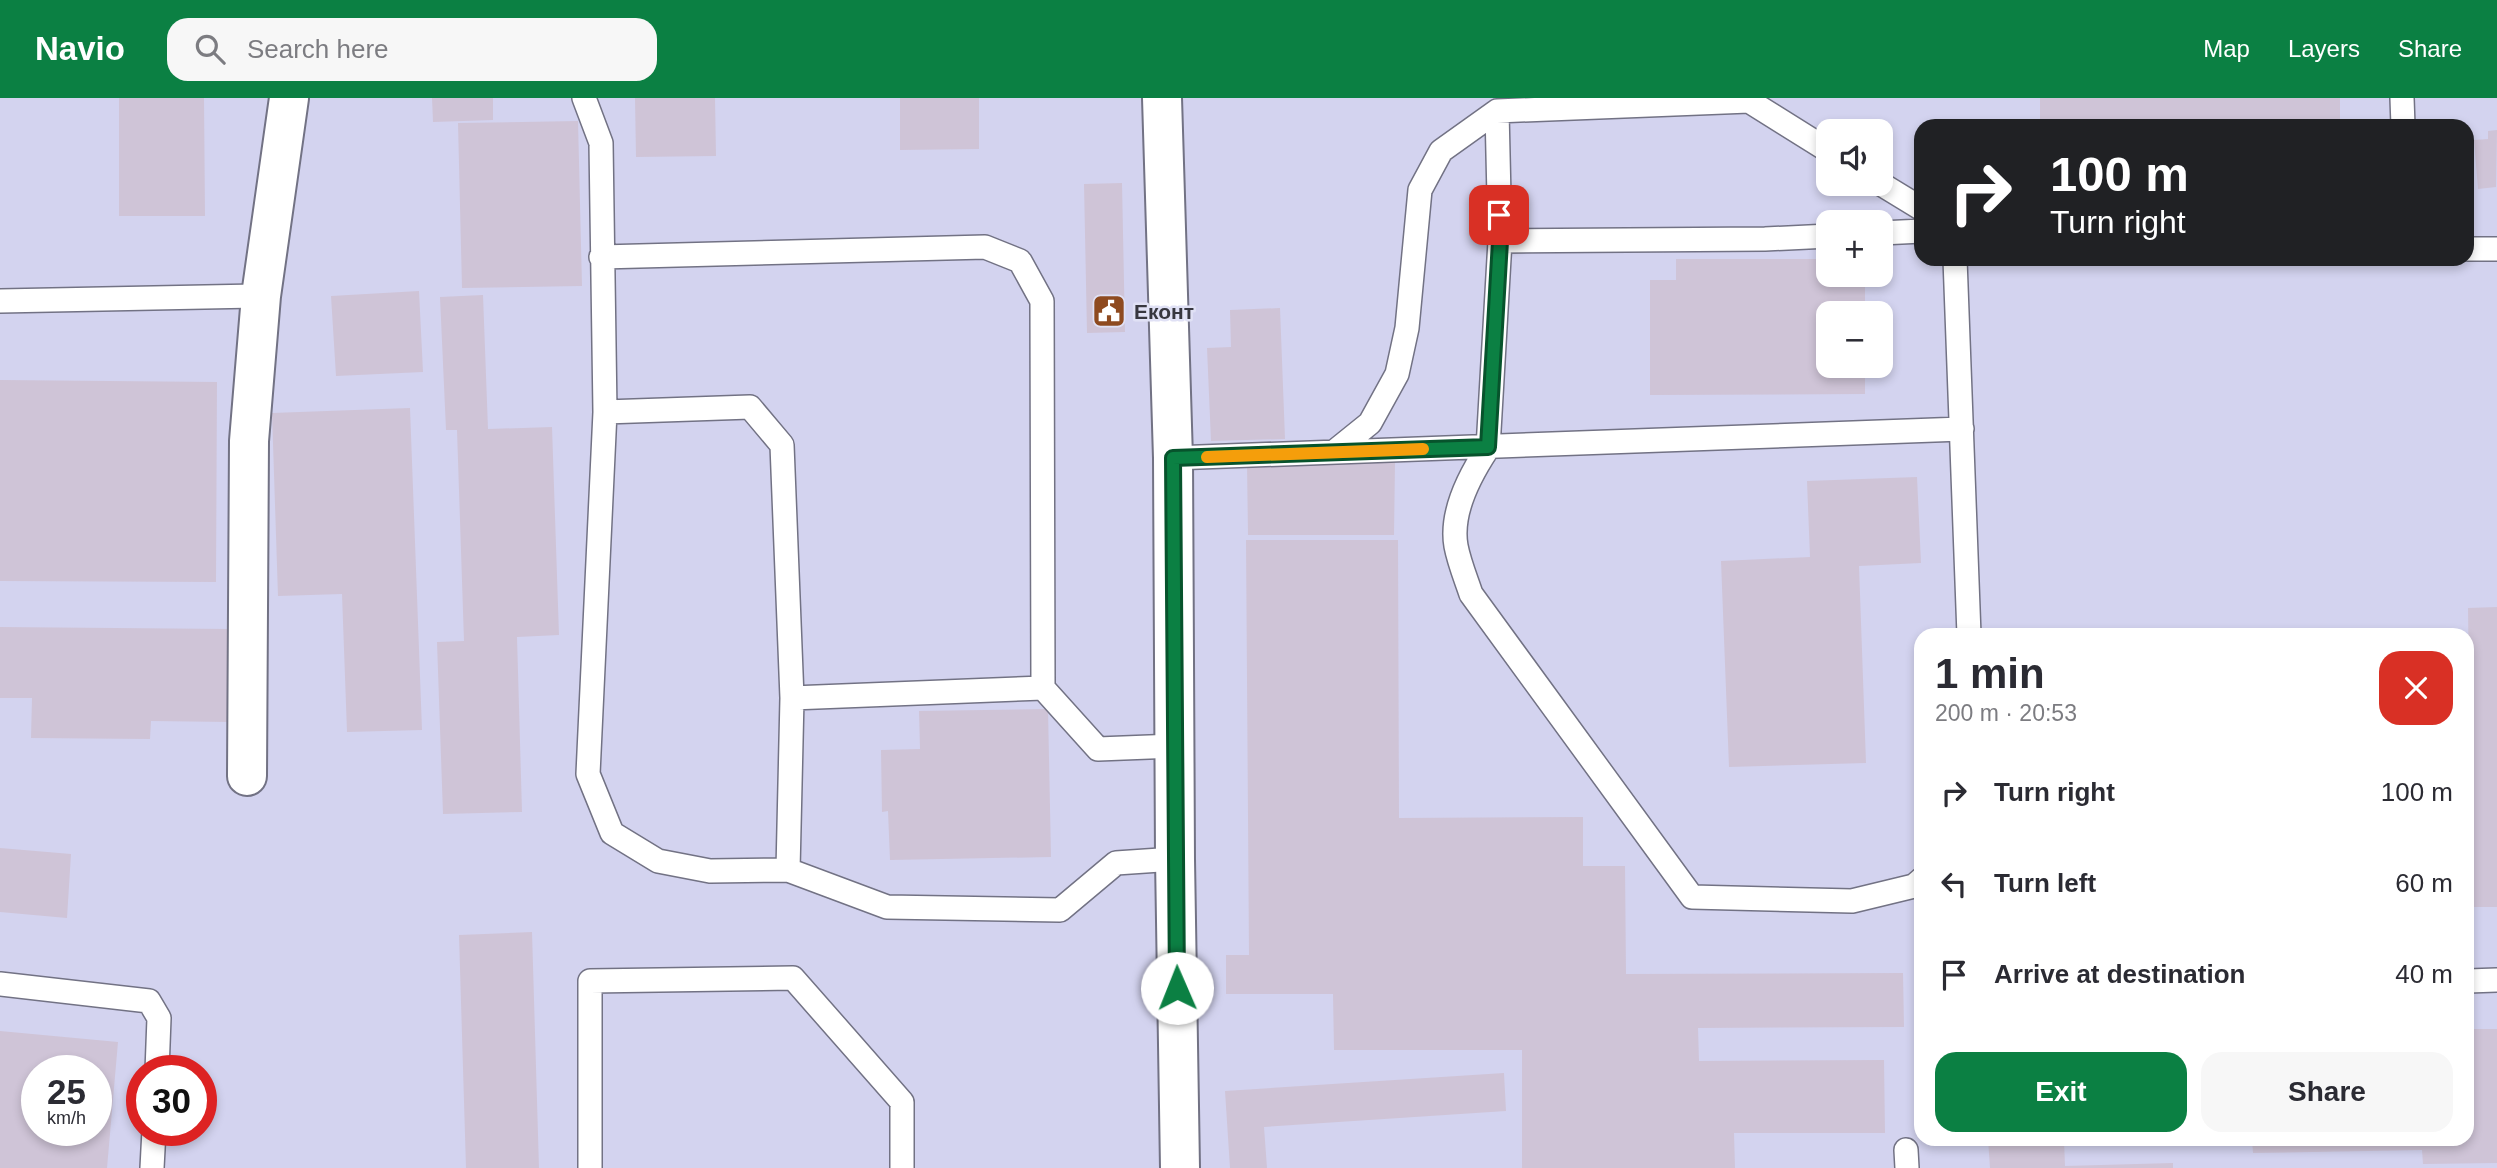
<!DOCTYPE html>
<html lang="en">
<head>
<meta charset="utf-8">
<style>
  body { margin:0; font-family:Helvetica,sans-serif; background:#f7f7f7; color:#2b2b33; height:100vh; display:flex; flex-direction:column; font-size:26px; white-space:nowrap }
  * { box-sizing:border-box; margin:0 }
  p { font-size:23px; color:#7c7c81 }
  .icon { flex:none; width:38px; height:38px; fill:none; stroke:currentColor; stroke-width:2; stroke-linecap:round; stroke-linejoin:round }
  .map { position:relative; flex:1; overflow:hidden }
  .details { position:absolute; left:1914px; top:530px; width:560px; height:518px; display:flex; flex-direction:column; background:#fff; border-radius:21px; box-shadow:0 4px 10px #0003 }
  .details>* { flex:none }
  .hud { position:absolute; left:1914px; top:21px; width:560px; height:147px; border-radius:21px; box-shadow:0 4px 10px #0003; background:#202124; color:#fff; overflow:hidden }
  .fabs { position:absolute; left:1816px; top:21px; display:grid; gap:14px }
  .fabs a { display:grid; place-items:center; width:77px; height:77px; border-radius:14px; background:#fff; box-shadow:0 4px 10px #0003; font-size:35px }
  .speed { position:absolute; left:21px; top:957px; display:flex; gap:14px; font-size:35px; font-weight:700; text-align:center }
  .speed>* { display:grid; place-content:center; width:91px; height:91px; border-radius:50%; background:#fff; box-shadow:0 4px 10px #0003; line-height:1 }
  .speed small { font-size:18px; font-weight:400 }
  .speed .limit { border:10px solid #d22; background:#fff; color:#111 }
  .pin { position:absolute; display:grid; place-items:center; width:60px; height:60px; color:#fff; margin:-30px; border-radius:14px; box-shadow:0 4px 10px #0006 }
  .me { position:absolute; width:77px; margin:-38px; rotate:359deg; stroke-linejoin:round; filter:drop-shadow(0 0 5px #0008) }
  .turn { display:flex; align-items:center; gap:24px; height:147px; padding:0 21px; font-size:32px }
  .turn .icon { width:91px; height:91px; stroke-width:2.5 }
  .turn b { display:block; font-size:49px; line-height:60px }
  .round { display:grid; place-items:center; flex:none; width:74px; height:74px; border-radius:21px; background:#f7f7f7 }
  .head { display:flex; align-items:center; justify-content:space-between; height:119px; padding:0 21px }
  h1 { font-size:42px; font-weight:800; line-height:52px }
  .cta { display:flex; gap:14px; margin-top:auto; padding:14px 21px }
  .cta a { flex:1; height:80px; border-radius:21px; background:#0b8043; color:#fff; font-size:28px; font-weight:800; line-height:80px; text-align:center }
  .cta a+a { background:#f7f7f7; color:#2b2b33 }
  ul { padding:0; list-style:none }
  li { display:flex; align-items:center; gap:21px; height:91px; padding:0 21px }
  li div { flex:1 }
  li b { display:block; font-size:26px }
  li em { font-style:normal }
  header { display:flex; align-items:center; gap:42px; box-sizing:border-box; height:98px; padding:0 35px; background:#0b8043; color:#fff }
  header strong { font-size:33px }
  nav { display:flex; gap:38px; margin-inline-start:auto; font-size:24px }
  .search { width:490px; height:63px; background:#f7f7f7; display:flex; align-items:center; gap:18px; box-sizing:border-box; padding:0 24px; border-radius:21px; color:#7c7c81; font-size:26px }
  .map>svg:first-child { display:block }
</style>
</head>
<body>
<header>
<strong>Navio</strong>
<div class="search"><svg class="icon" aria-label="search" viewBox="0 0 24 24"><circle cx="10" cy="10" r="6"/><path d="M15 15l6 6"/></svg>Search here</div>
<nav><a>Map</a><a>Layers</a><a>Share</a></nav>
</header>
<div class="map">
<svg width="2497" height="1070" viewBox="0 0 2497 1070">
  <rect width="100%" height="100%" fill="#e0e1f5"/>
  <!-- built -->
  <path fill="#d3d3ef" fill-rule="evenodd" d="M0,0H2497V1070H0ZM1922,28H2468V161H1922ZM1829,33H1881V86H1829ZM1829,124H1881V177H1829ZM1829,215H1881V268H1829ZM1922,537H2468V1041H1922ZM37,973H96V1032H37ZM142,973H201V1032H142Z"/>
  <!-- building -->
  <path fill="#cfc4d7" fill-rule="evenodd" d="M119,0H204L205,118H119Z
    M432,0H493V22L433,24Z
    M635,0H715L716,58L636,59Z
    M900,0H979V51L900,52Z
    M2040,0H2340V28H2040Z
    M578,23L582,188L462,190L458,25Z
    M2497,32L2496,89L2478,91L2474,42L2488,41V33Z
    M1122,85L1125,234L1087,235L1084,86Z
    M1676,161H1829V177H1847V181H1865V215H1829V268H1865V296L1650,297V182H1676Z
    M419,193L423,274L336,278L331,198Z
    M483,197L488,331L552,329L559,537L517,539L522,714L443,716L437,544L464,543L457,332H446L440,199Z
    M1280,210L1285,341L1211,343L1207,250L1231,249L1230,212Z
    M0,282L217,284L216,484L0,483Z
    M410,310L422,632L347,634L342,496L278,498L272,315Z
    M1247,365H1395L1394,437H1248Z
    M1917,379L1921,465L1859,468L1866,665L1729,669L1721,463L1810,459L1807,383Z
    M1246,442H1398L1399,720L1583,719V768H1625L1626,876L1903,875L1904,929L1698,930L1699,963L1884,962L1885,1035H1734L1735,1070H1522V952H1334L1333,896H1226V857H1249Z
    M2497,509V809H2472L2468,510Z
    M0,529L230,531V624L151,623L150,641L31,640L32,600H0Z
    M1048,611L1051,759L890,762L888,713L882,714L881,652L920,651L919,613Z
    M0,750L71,756L67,820L0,814Z
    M532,834L539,1070H466L459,837Z
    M2468,931H2497V1065L2423,1066L2422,1052L2253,1055L2252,1041H2468Z
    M0,933L118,944L107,1070H0ZM37,973H96V1032H37Z
    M1504,975L1506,1013L1264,1029L1267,1070H1230L1225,993Z
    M1988,1041H2064L2065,1068L2173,1065V1070H1990Z"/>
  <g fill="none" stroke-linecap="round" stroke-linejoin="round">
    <defs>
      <path id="service" d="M584,0L601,45L605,314L588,676L612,735L658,763L710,773L788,772L887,809L1060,812L1116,765L1175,761
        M2402,0L2403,28
        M1497,13L1749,3L1829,53
        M1881,86L1922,111
        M1881,135L1922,133
        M1500,143L1488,350C1470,377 1450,414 1456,448C1459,464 1466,481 1471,496L1692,799L1852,803L1914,788L1922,781
        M2468,151H2497
        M601,159L985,149L1020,163L1042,203L1043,590
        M1955,161L1969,537
        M0,203L261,198
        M605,314L750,309L782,347L792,600L1043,590L1098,651L1175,648
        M1334,354L1370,325L1397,276L1407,230L1420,92L1441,53L1497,13L1500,143L1765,141L1829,138
        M1173,360L1962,331
        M788,772L792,600
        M2468,883L2497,882
        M0,886L149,903L159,920L157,973
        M1906,1052L1907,1070
        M152,1070L154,1032
        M590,1070V883L793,880L902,1004V1070"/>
      <path id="minor" d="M1162,0L1173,360L1175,761L1180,1070
        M247,678L249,343L261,198L289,0"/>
    </defs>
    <!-- service casing -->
    <use href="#service" stroke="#727284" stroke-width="26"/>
    <!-- minor casing -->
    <use href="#minor" stroke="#727284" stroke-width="42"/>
    <!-- service -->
    <use href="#service" stroke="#fff" stroke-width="23"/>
    <!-- minor -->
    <use href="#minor" stroke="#fff" stroke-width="38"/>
  </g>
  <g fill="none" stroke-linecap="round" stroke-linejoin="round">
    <defs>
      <path id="route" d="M1177,890L1173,360L1488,349L1500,143L1499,117"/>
    </defs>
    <!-- route casing -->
    <use href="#route" stroke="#07532c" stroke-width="18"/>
    <!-- route -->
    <use href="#route" stroke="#0b8043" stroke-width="12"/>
    <!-- slow -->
    <path stroke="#f59e0b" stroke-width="12" d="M1207,359L1423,351"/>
  </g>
  <!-- icons -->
  <defs>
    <symbol id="civic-square" viewBox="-11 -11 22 22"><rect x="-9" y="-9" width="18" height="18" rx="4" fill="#8e4a1f" stroke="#e0e1f5"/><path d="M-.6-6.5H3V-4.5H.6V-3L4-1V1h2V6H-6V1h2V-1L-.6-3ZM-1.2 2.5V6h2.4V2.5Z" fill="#fff"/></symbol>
  </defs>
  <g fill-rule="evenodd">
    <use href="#civic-square" x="1090" y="194" width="38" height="38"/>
  </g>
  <g text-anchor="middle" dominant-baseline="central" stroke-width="5" stroke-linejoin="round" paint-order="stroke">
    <!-- poi labels -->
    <g font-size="21" font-weight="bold" fill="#37373f" stroke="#e0e1f5" text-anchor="start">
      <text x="1134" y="213">Еконт</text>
    </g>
  </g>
</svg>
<div class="fabs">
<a><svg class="icon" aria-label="sound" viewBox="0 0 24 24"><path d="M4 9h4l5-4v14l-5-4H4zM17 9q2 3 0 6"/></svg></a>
<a>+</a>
<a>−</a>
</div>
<div class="speed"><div>25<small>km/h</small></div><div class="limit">30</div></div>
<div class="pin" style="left:1499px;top:117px;background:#d93025"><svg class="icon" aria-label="arrive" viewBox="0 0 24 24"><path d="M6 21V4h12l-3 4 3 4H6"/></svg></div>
<svg class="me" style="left:1177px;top:890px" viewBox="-20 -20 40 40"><circle r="19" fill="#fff"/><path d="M0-13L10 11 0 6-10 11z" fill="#0b8043"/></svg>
<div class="hud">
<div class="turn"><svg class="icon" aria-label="right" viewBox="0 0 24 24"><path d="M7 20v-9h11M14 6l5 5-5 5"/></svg><div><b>100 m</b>Turn right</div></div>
</div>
<section class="details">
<div class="head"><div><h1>1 min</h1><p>200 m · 20:53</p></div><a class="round" style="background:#d93025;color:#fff"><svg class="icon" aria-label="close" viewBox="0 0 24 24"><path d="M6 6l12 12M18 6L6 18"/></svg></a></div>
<ul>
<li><svg class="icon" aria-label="right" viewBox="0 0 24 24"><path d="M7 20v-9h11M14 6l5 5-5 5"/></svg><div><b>Turn right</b></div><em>100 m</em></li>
<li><svg class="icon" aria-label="left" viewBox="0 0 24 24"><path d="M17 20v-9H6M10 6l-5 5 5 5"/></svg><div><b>Turn left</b></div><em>60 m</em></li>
<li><svg class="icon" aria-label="arrive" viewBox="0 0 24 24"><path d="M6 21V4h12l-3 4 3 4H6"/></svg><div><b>Arrive at destination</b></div><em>40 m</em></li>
</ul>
<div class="cta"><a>Exit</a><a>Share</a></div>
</section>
</div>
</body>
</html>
